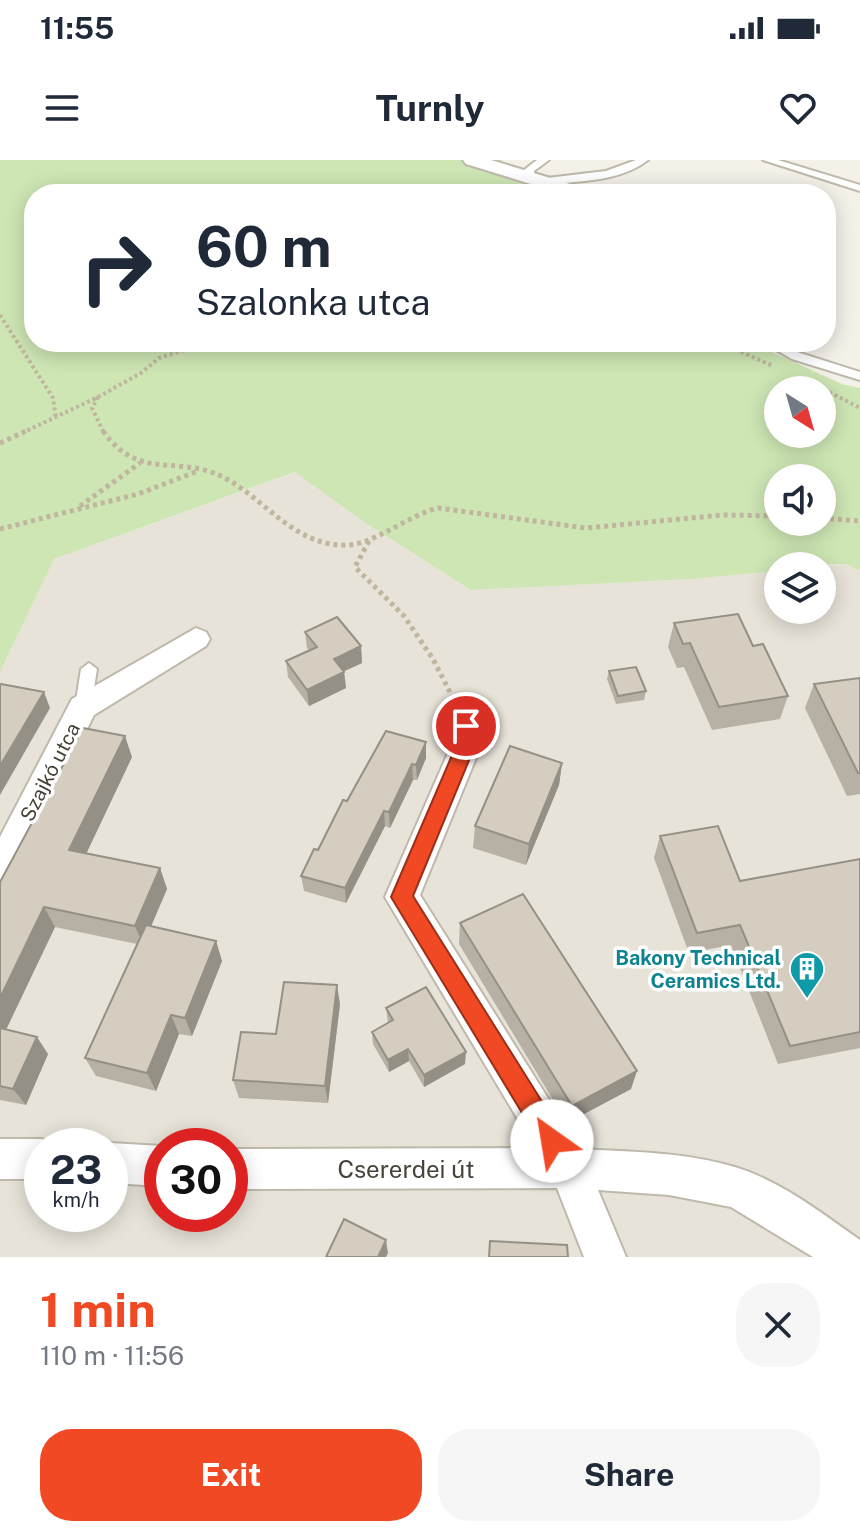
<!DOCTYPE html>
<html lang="en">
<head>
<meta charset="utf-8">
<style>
  body { margin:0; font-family:"Public Sans",sans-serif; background:#f6f6f7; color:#1f2937; height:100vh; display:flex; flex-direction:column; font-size:30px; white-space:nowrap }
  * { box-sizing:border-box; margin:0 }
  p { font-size:26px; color:#747a83 }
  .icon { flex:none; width:44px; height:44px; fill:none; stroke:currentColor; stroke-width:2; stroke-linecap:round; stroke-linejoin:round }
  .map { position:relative; height:1097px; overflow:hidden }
  .sheet { display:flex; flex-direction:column; background:#fff; flex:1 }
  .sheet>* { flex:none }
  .banner { position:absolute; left:24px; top:24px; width:812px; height:168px; border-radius:32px; box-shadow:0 4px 20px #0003; background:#fff; color:#1f2937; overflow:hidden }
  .needle { width:52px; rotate:143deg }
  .buttons { position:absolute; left:764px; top:216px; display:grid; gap:16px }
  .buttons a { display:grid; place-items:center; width:72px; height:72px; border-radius:50%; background:#fff; box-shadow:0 4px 20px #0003; font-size:40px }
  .speed { position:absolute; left:24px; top:968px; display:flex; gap:16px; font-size:40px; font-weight:700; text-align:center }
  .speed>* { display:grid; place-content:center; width:104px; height:104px; border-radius:50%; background:#fff; box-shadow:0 4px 20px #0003; line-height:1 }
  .speed small { font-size:20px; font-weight:400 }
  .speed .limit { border:12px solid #d22; background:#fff; color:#111 }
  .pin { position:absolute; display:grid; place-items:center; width:68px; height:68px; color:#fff; margin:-34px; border:4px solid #fff; border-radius:50%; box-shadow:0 2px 8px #0007 }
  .me { position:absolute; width:88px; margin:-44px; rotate:328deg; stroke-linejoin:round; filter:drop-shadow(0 0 6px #0008) }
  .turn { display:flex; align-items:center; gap:28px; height:168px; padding:0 40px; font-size:36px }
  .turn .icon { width:104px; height:104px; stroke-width:2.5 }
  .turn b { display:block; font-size:56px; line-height:68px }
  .round { display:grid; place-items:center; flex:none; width:84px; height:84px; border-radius:32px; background:#f6f6f7 }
  .head { display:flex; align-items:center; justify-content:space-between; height:136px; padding:0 40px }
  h1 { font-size:48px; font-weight:700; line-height:60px; color:#f04924 }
  .cta { display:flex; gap:16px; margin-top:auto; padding:16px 40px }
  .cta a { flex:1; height:92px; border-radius:32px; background:#f04924; color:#fff; font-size:32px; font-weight:700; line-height:92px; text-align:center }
  .cta a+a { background:#f6f6f7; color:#1f2937 }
  .status { display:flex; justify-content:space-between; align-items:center; height:56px; padding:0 40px; background:#fff; direction:ltr }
  .status svg { height:22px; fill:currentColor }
  header { display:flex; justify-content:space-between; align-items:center; height:104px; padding:0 40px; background:#fff; font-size:36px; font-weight:700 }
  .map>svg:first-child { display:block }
</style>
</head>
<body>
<div class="status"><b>11:55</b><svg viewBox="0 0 49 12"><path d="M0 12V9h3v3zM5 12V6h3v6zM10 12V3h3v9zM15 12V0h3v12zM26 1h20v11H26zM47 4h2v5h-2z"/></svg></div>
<header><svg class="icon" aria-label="menu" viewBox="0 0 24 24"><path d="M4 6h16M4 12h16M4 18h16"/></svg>Turnly<svg class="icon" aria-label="heart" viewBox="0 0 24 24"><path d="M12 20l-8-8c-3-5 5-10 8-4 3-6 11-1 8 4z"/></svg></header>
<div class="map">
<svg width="860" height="1097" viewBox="0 0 860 1097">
  <rect width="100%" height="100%" fill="#f4f1e9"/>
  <!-- residential -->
  <path fill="#e7e3d8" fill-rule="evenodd" d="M296,312L364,362L471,430L691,419L778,411V450H822V407L846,404L860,411V1097H0V512L54,399ZM42,986H110V1054H42ZM162,986H230V1054H162Z"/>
  <!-- green -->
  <path fill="#cee6b4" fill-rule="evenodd" d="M0,0H503L501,2L560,19L524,34H34V182H750L842,224L860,228V411L846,404L778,406V411L691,419L471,430L364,362L295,312L54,399L0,512ZM778,230H822V274H778ZM778,318H822V362H778Z"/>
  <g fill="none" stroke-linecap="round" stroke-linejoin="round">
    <defs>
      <path id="service" d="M537,0H549L534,11V21H526L524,10Z
        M636,0H648C619,23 574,21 539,25L534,22L539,19L606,11Z
        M763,0H778L860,25V31Z
        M762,182H777L800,193L860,212V220L792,199Z
        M89,503L97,509L91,547L89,551H77L75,547L81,509Z"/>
      <path id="minor" d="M463,0H491L590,30L593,34H563L466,4Z
        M196,468L206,472L210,479L206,486L94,555L12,720L0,724V677L72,539Z
        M466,554L477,558L481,566L478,593L420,735L580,989C632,992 688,992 738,1008C782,1022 823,1054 860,1080V1097H813L731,1047L669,1035L598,1030L626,1097H584L557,1028L230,1029V989L535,988L385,737L448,593L451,566L455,558Z
        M0,979H42L56,985L42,986V1019H0Z
        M110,983L162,986V1026L110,1023V986H103Z"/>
    </defs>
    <!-- service casing -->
    <use href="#service" stroke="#bfb9ac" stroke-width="4"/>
    <!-- minor casing -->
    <use href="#minor" stroke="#bfb9ac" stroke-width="4"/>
    <!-- path-far1 -->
    <path stroke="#c0b59e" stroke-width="4" stroke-dasharray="3 3" stroke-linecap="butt" d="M0,155L53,238L56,259
      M719,182L773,206
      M808,221L860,248
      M98,237L92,248L104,273
      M22,273L98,237L141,213L159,198L209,182"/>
    <!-- path -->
    <path stroke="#c0b59e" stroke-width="5" stroke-dasharray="4 4" stroke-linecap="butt" d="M103,271C139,322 177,294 223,317C266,339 295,388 349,385C376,383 407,356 438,348L586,368L723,355L778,356
      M0,283L26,271
      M80,346L140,303
      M822,358L860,361
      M0,369L138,334L198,311
      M369,381L355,407L404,456L433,499L456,544"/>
    <!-- service -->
    <use href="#service" fill="#fff" fill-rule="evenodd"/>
    <!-- minor -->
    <use href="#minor" fill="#fff" fill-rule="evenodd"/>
  </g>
  <!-- wall -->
  <path fill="#b7b0a4" d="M674,463L753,486L788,536L780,559L712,570L684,507L677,508L668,487Z
    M305,472L361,486L362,503L344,511L346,528L309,546L288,517L286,501L309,490L307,488Z
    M609,511L646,531L644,540L616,544L607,519Z
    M860,518V634L847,636L805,548L814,524Z
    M386,571L426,598L417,620H413L390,668L385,666L346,743L304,731L301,716L347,641Z
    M132,597L86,694L160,708L167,729L151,766L216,781L222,801L192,876L179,874L156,931L96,916L85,898L137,784L55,767L6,870L48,894L26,945L0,940V722Z
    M562,603L559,625L526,705L473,688L475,666Z
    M660,676L740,721L860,699V888L778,904L731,785L689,793L654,698Z
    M460,763L631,929L567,963L459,784Z
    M340,844L328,943L239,938L233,920Z
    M386,848L465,904L424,927L409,901L389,912L373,884L372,872L388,863Z"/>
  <!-- shaded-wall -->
  <path fill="#959086" d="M361,486L362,503L336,515L334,499Z
    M344,512L346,528L309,546L307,530Z
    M44,532L50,548L0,635V606Z
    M125,576L132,597L78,711L69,690Z
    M426,582V598L417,620L416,605Z
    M562,603L559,625L526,705L529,684Z
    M412,604L413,620L390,668L389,652Z
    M384,651L385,666L346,743L345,728Z
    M160,708L167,729L143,785L135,766Z
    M44,747L55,767L0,882V838Z
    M216,781L222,801L192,876L185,858Z
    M337,825L340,844L328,943L325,926Z
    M171,855L179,874L156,931L147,913Z
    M37,877L48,894L26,945L13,929Z
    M408,889L409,901L389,912L388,900Z
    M466,892L465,904L424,927V915Z
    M637,911L631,929L567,963L572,946Z
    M386,1080L388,1093L386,1097H378Z"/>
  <!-- building -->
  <path fill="#d5cdbf" stroke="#959086" stroke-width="2" d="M738,454L753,486L763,484L788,536L719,547L690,483L683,484L674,463Z
    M337,457L361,486L334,499L344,512L307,530L286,501L317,487L305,472Z
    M636,507L646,531L618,536L609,511Z
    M860,518V613H858L814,524Z
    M1,524L44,532L0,606V525Z
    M83,568L125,576L69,690L160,708L135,766L44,747L0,838V722Z
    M386,571L426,582L416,605L412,604L389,652L384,651L345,728L301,716L314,689L318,690L343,640L347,641Z
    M510,586L562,603L529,684L475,666Z
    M718,666L740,721L860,699V872L790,886L740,765L697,773L660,676Z
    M523,734L637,911L572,946L460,763Z
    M146,765L216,781L185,858L171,855L147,913L85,898Z
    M284,822L337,825L325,926L233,920L241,872L276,874Z
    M426,827L466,892L424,915L408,889L388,900L372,872L393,860L386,848Z
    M0,868L37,877L13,929L0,926Z
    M344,1059L386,1080L378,1097H326Z
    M490,1081L567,1085L568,1097H489Z"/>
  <!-- route -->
  <path fill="#f04924" stroke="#9c2f17" stroke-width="2" d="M466,559L476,566L472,593L413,736L561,972L564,981L561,989L552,993L544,989L391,737L453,593L457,566Z"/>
  <!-- icons -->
  <defs>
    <symbol id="building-pin" viewBox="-11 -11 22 30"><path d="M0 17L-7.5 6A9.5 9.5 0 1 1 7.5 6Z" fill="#0f9aa8" stroke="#fff"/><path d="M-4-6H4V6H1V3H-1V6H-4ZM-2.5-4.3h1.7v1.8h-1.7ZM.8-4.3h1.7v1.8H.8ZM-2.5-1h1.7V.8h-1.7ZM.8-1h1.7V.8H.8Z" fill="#fff"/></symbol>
  </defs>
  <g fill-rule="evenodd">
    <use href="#building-pin" x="787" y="789" width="40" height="54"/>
  </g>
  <g text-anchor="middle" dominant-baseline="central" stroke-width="7" stroke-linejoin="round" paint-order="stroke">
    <!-- street labels -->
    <g font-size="20" fill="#474238" stroke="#fff">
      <text transform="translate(50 612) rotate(-63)">Szajkó utca</text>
    </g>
    <!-- culture labels -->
    <g font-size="20" font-weight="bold" fill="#0d838f" stroke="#fff" text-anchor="end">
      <text x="781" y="798">Bakony Technical<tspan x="781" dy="23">Ceramics Ltd.</tspan></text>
    </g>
    <!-- near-street labels -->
    <g font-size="24" fill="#474238" stroke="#fff">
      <text x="406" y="1009">Csererdei út</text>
    </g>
  </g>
</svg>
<div class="buttons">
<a><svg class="needle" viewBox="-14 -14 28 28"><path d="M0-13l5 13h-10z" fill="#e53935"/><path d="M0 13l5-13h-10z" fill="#747a83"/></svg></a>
<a><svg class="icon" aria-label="sound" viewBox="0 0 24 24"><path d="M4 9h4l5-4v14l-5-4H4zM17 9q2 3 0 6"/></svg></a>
<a><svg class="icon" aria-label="layers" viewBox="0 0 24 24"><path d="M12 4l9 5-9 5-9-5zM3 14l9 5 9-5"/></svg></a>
</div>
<div class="speed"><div>23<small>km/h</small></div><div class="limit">30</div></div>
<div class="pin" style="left:466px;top:566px;background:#d93025"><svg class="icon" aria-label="arrive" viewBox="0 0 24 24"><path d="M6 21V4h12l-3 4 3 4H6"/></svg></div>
<svg class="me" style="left:552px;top:981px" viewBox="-20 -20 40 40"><circle r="19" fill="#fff"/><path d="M0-13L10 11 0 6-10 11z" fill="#f04924"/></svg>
<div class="banner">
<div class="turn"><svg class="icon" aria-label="right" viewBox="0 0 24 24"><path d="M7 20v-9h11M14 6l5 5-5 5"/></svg><div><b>60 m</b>Szalonka utca</div></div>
</div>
</div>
<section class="sheet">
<div class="head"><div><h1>1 min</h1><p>110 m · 11:56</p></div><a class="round"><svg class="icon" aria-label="close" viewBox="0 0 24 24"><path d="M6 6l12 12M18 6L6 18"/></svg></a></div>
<div class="cta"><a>Exit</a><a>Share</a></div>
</section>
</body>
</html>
